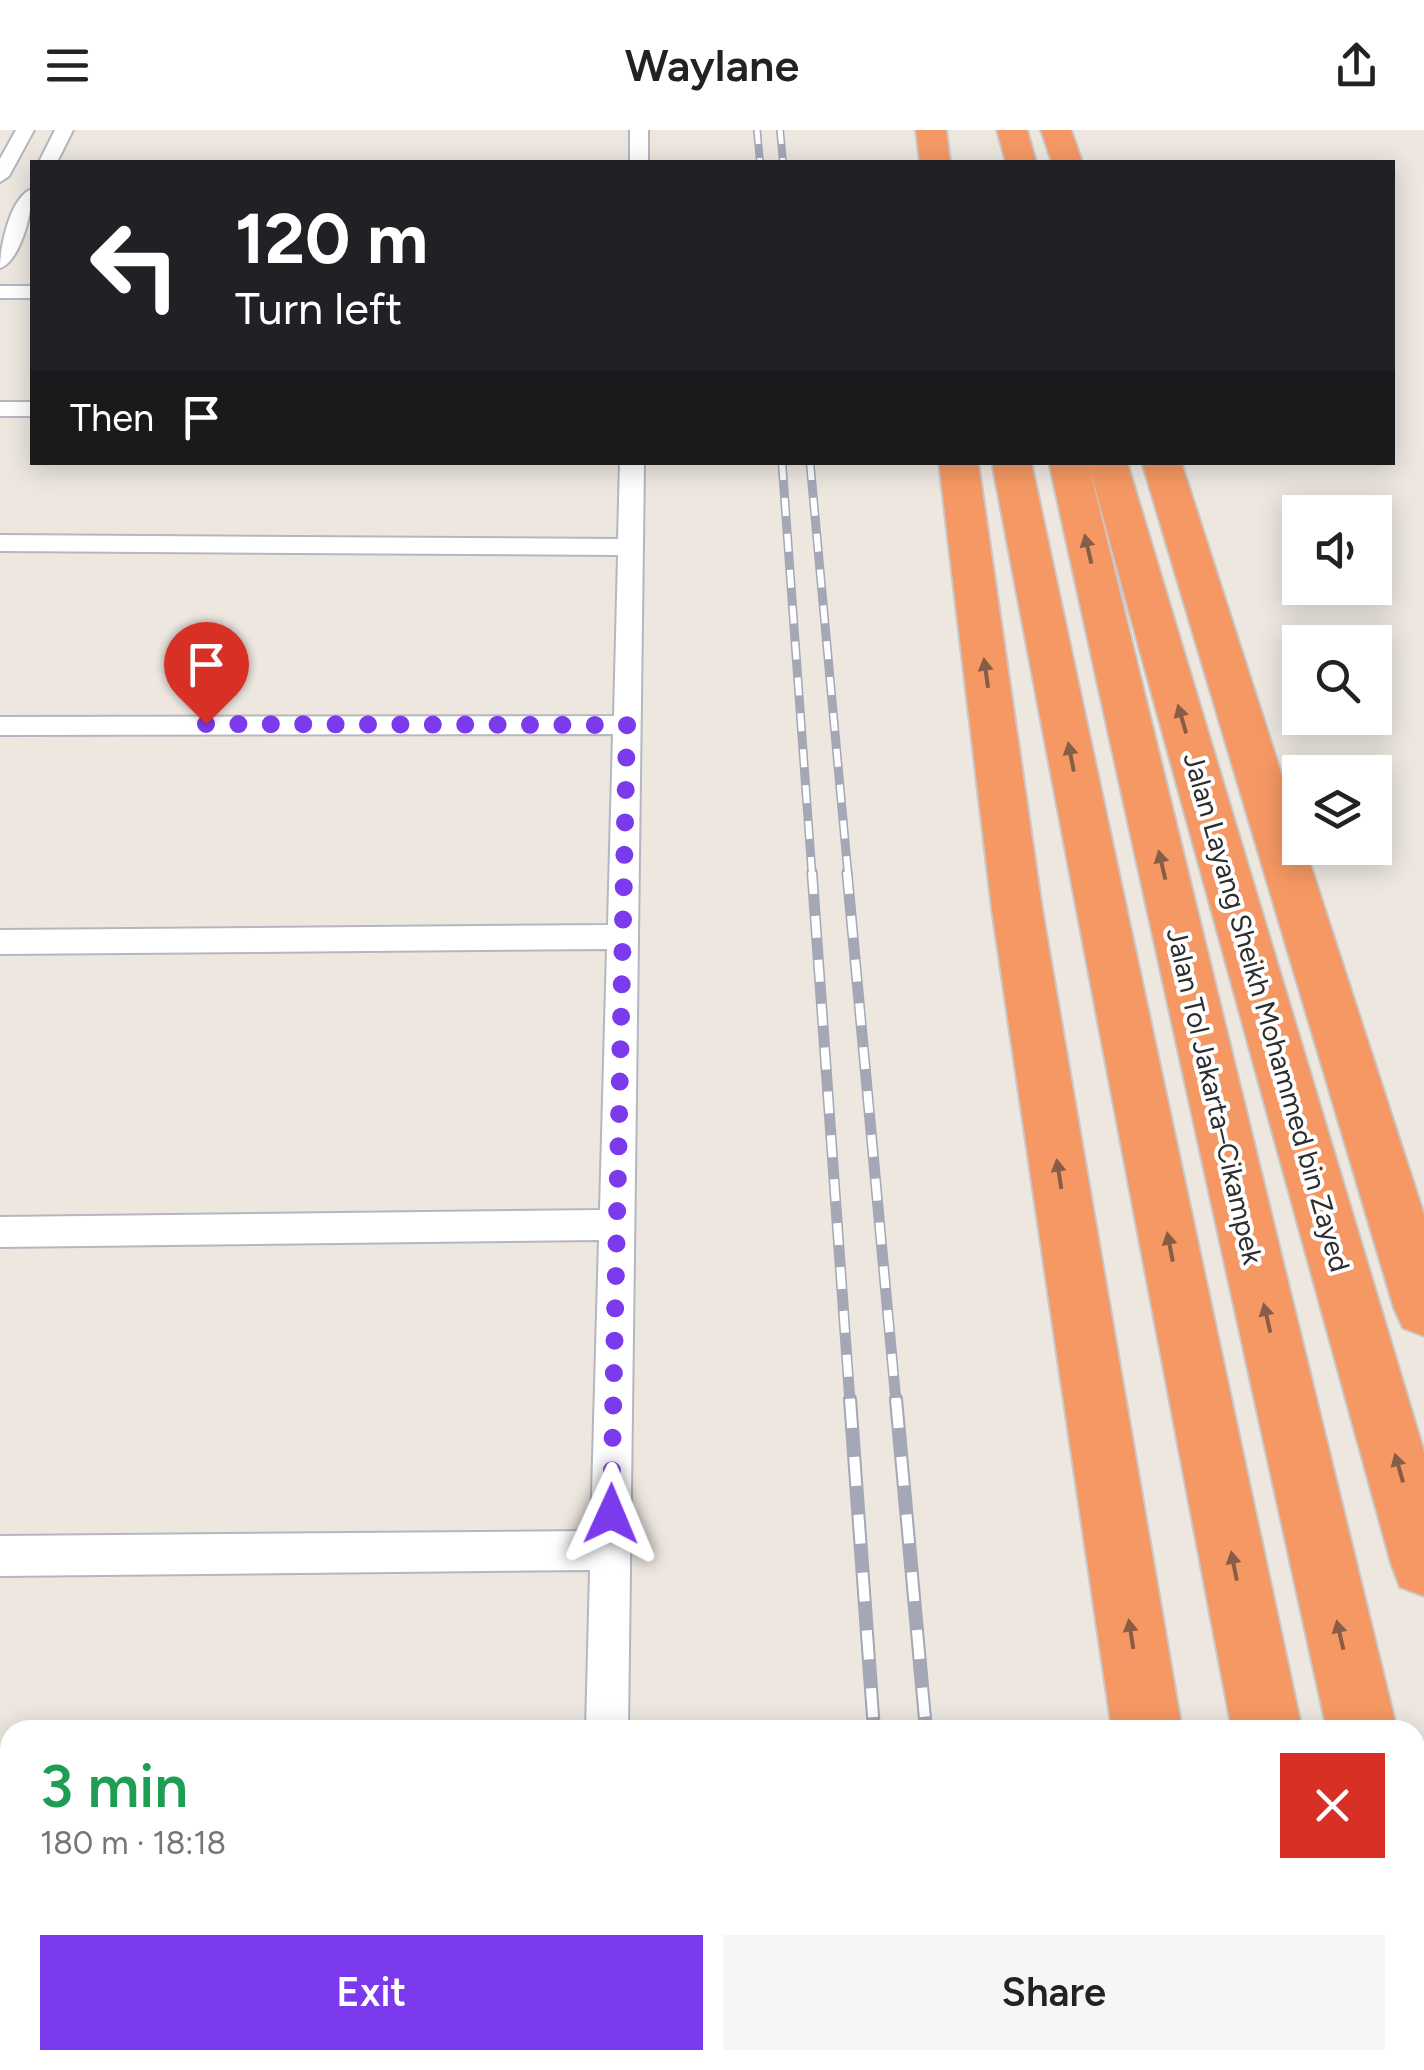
<!DOCTYPE html>
<html lang="en">
<head>
<meta charset="utf-8">
<style>
  body { margin:0; font-family:Figtree,sans-serif; background:#f6f6f6; color:#222; height:100vh; display:flex; flex-direction:column; font-size:38px; white-space:nowrap }
  * { box-sizing:border-box; margin:0 }
  p { font-size:32px; color:#767676 }
  .icon { flex:none; width:55px; height:55px; fill:none; stroke:currentColor; stroke-width:2; stroke-linecap:round; stroke-linejoin:round }
  .map { position:relative; flex:1; overflow:hidden }
  .sheet { position:absolute; left:0px; top:1590px; width:1425px; height:350px; display:flex; flex-direction:column; background:#fff; border-radius:30px 30px 0 0; box-shadow:0 5px 25px #0003 }
  .sheet>* { flex:none }
  .guide { position:absolute; left:30px; top:30px; width:1365px; height:305px; border-radius:0px; box-shadow:0 5px 25px #0003; background:#202124; color:#fff; overflow:hidden }
  .controls { position:absolute; left:1282px; top:365px; display:grid; gap:20px }
  .controls a { display:grid; place-items:center; width:110px; height:110px; border-radius:0px; background:#fff; box-shadow:0 5px 25px #0003; font-size:50px }
  .pin { position:absolute; display:grid; place-items:center; width:85px; height:85px; color:#fff; margin:-102px -42px; border-radius:50% 50% 50% 0; rotate:-45deg; box-shadow:0 0 10px #0007 }
  .pin .icon { rotate:45deg }
  .me { position:absolute; width:110px; margin:-55px; rotate:1deg; stroke-linejoin:round; filter:drop-shadow(0 0 8px #0008) }
  .turn { display:flex; align-items:center; gap:35px; height:210px; padding:0 40px; font-size:45px }
  .turn .icon { width:130px; height:130px; stroke-width:2.5 }
  .turn b { display:block; font-size:70px; line-height:85px }
  .then { display:flex; align-items:center; height:95px; padding:0 40px; background:#0003; gap:20px; font-size:38px }
  .round { display:grid; place-items:center; flex:none; width:105px; height:105px; border-radius:0px; background:#f6f6f6 }
  .headline { display:flex; align-items:center; justify-content:space-between; height:170px; padding:0 40px }
  h1 { font-size:60px; font-weight:600; line-height:75px; color:#1e9e55 }
  .action { display:flex; gap:20px; margin-top:auto; padding:20px 40px }
  .action a { flex:1; height:115px; border-radius:0px; background:#7c3aed; color:#fff; font-size:40px; font-weight:600; line-height:115px; text-align:center }
  .action a+a { background:#f6f6f6; color:#222 }
  header { display:flex; justify-content:space-between; align-items:center; height:130px; padding:0 40px; background:#fff; font-size:45px; font-weight:600 }
  .map>svg:first-child { display:block }
</style>
</head>
<body>
<header><svg class="icon" aria-label="menu" viewBox="0 0 24 24"><path d="M4 6h16M4 12h16M4 18h16"/></svg>Waylane<svg class="icon" aria-label="share" viewBox="0 0 24 24"><path d="M12 15V3M7 8l5-5 5 5M5 13v7h14v-7"/></svg></header>
<div class="map">
<svg width="1424" height="1940" viewBox="0 0 1424 1940">
  <rect width="100%" height="100%" fill="#ede7e0"/>
  <g fill="none" stroke-linecap="round" stroke-linejoin="round">
    <defs>
      <path id="lane" d="M16,0H34L9,46L0,52V29Z
        M55,0H73L57,32H39Z
        M630,0H648V32H630Z
        M32,59C33,79 21,131 0,138C0,117 10,67 32,59Z
        M0,156H32V168H0Z
        M0,272H32V286H0Z
        M620,332H644L628,1600H586L590,1440L0,1446V1406L591,1401L599,1110L0,1117V1087L600,1080L607,819L0,824V800L608,795L613,604L0,605V587L614,586L618,425L0,421V405L618,409Z
        M72,1930H623L624,1934L622,1940H68Z"/>
      <path id="highway" d="M916,0H946L950,32H920Z
        M997,0H1027L1036,32H1006Z
        M1041,0H1071L1082,32H1052Z
        M939,332H978L1042,779L1182,1600H1112L992,779Z
        M992,332H1031L1302,1600H1232Z
        M1049,332H1088L1397,1600H1327Z
        M1088,332H1127L1424,1322V1466L1400,1457L1391,1433Z
        M1142,332H1181L1300,702V718H1305L1424,1085V1206L1403,1198L1394,1178Z
        M1415,1790L1424,1793V1906L1415,1902Z
        M1158,1930H1238L1240,1940H1160Z
        M1294,1930H1374L1376,1940H1296Z"/>
    </defs>
    <!-- lane casing -->
    <use href="#lane" stroke="#b4b7bf" stroke-width="4"/>
    <!-- highway casing -->
    <use href="#highway" stroke="#c8c8c8" stroke-width="4"/>
    <!-- lane -->
    <use href="#lane" fill="#fff" fill-rule="evenodd"/>
    <!-- highway -->
    <use href="#highway" fill="#f69863" fill-rule="evenodd"/>
    <defs>
      <path id="rail-far3" d="M757,0L760,32
        M780,0L783,32"/>
      <path id="rail-far2" d="M782,332L812,744
        M810,332L848,744"/>
      <path id="rail-far1" d="M812,742L850,1272
        M847,742L896,1272"/>
      <path id="rail" d="M850,1269L874,1600
        M896,1269L926,1600
        M898,1930V1940
        M956,1930L957,1940"/>
    </defs>
    <!-- rail-far3 casing -->
    <use href="#rail-far3" stroke="#a3a7b6" stroke-width="8"/>
    <!-- rail-far2 casing -->
    <use href="#rail-far2" stroke="#a3a7b6" stroke-width="9"/>
    <!-- rail-far1 casing -->
    <use href="#rail-far1" stroke="#a3a7b6" stroke-width="11"/>
    <!-- rail casing -->
    <use href="#rail" stroke="#a3a7b6" stroke-width="14"/>
    <!-- rail-far3 -->
    <use href="#rail-far3" stroke="#fff" stroke-width="5" stroke-dasharray="14" stroke-linecap="butt"/>
    <!-- rail-far2 -->
    <use href="#rail-far2" stroke="#fff" stroke-width="6" stroke-dasharray="18" stroke-linecap="butt"/>
    <!-- rail-far1 -->
    <use href="#rail-far1" stroke="#fff" stroke-width="8" stroke-dasharray="22" stroke-linecap="butt"/>
    <!-- rail -->
    <use href="#rail" stroke="#fff" stroke-width="10" stroke-dasharray="29" stroke-linecap="butt"/>
  </g>
  <!-- one-way arrows -->
  <defs><path id="oneway-solid" d="M-6-.8H1V-3.2L6.5 0L1 3.2V.8H-6Z" transform="scale(2.5)"/></defs>
  <g fill="#875d45">
    <use href="#oneway-solid" transform="translate(1088 419) rotate(-103)"/>
    <use href="#oneway-solid" transform="translate(986 543) rotate(-98)"/>
    <use href="#oneway-solid" transform="translate(1182 589) rotate(-106)"/>
    <use href="#oneway-solid" transform="translate(1071 627) rotate(-101)"/>
    <use href="#oneway-solid" transform="translate(1162 735) rotate(-103)"/>
    <use href="#oneway-solid" transform="translate(1059 1044) rotate(-99)"/>
    <use href="#oneway-solid" transform="translate(1170 1117) rotate(-101)"/>
    <use href="#oneway-solid" transform="translate(1267 1188) rotate(-103)"/>
    <use href="#oneway-solid" transform="translate(1399 1338) rotate(-106)"/>
    <use href="#oneway-solid" transform="translate(1234 1436) rotate(-101)"/>
    <use href="#oneway-solid" transform="translate(1131 1504) rotate(-99)"/>
    <use href="#oneway-solid" transform="translate(1340 1505) rotate(-103)"/>
  </g>
  <g fill="none" stroke-linecap="round" stroke-linejoin="round">
    <!-- route -->
    <path stroke="#7c3aed" stroke-width="18" stroke-dasharray="0 32.4" d="M206,594L627,595L611,1384"/>
  </g>
  <g text-anchor="middle" dominant-baseline="central" stroke-width="8" stroke-linejoin="round" paint-order="stroke">
    <!-- street labels -->
    <g font-size="28" fill="#2d2d2d" stroke="#fff">
      <text transform="translate(1267 882) rotate(74)">Jalan Layang Sheikh Mohammed bin Zayed</text>
      <text transform="translate(1215 966) rotate(77)">Jalan Tol Jakarta–Cikampek</text>
    </g>
  </g>
</svg>
<div class="controls">
<a><svg class="icon" aria-label="sound" viewBox="0 0 24 24"><path d="M4 9h4l5-4v14l-5-4H4zM17 9q2 3 0 6"/></svg></a>
<a><svg class="icon" aria-label="search" viewBox="0 0 24 24"><circle cx="10" cy="10" r="6"/><path d="M15 15l6 6"/></svg></a>
<a><svg class="icon" aria-label="layers" viewBox="0 0 24 24"><path d="M12 4l9 5-9 5-9-5zM3 14l9 5 9-5"/></svg></a>
</div>
<div class="pin" style="left:206px;top:594px;background:#d93025"><svg class="icon" aria-label="arrive" viewBox="0 0 24 24"><path d="M6 21V4h12l-3 4 3 4H6"/></svg></div>
<svg class="me" style="left:611px;top:1384px" viewBox="-20 -20 40 40"><path d="M0-17L14 15 0 8-14 15z" fill="#7c3aed" stroke="#fff" stroke-width="4"/></svg>
<div class="guide">
<div class="turn"><svg class="icon" aria-label="left" viewBox="0 0 24 24"><path d="M17 20v-9H6M10 6l-5 5 5 5"/></svg><div><b>120 m</b>Turn left</div></div>
<div class="then">Then<svg class="icon" aria-label="arrive" viewBox="0 0 24 24"><path d="M6 21V4h12l-3 4 3 4H6"/></svg></div>
</div>
<section class="sheet">
<div class="headline"><div><h1>3 min</h1><p>180 m · 18:18</p></div><a class="round" style="background:#d93025;color:#fff"><svg class="icon" aria-label="close" viewBox="0 0 24 24"><path d="M6 6l12 12M18 6L6 18"/></svg></a></div>
<div class="action"><a>Exit</a><a>Share</a></div>
</section>
</div>
</body>
</html>
